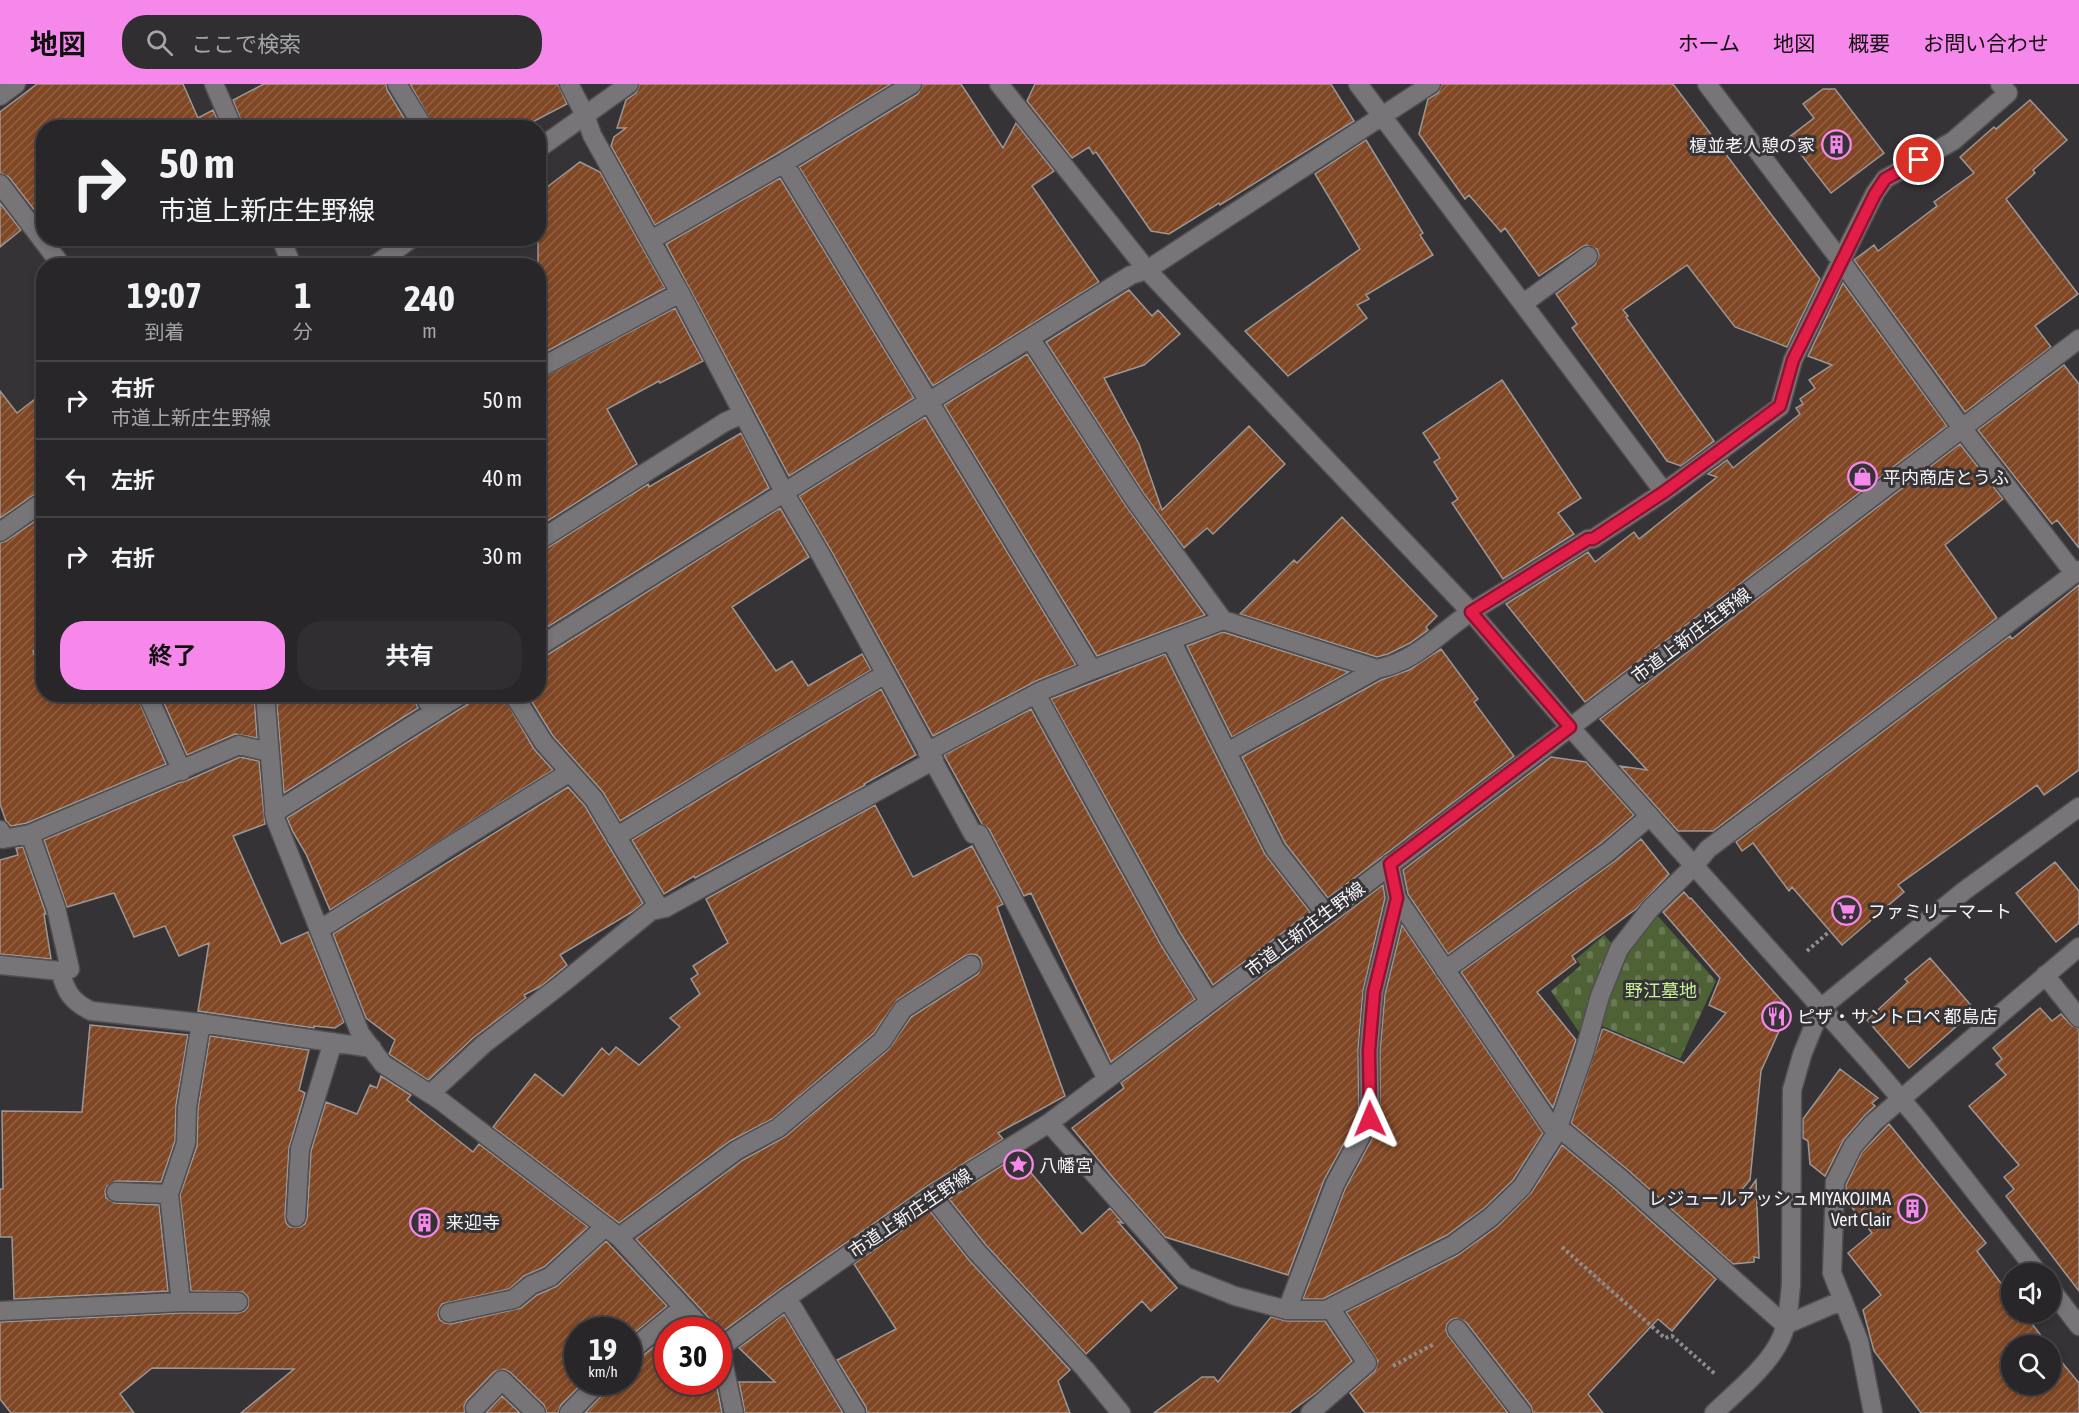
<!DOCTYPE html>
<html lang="ja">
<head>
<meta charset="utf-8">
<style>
  body { margin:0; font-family:"Asap Condensed","Noto Sans JP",sans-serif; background:#302e30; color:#f1f3f6; height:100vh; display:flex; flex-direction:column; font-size:22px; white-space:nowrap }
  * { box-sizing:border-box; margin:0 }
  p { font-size:20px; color:#a5a5a8 }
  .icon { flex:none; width:33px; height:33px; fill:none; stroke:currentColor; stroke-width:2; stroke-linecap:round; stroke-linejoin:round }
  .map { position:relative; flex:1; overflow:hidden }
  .sheet { position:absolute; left:36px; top:174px; width:510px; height:444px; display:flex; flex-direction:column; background:#282628; border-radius:24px; box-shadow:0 3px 9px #0003,0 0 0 2px #444345 }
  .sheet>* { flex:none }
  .guide { position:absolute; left:36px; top:36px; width:510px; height:126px; border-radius:24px; box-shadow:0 3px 9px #0003,0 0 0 2px #444345; background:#282628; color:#f1f3f6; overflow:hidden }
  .fabs { position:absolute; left:2001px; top:1179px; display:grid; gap:12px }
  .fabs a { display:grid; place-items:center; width:60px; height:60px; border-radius:50%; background:#282628; box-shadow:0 3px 9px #0003,0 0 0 2px #444345; font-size:30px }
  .speed { position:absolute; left:564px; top:1233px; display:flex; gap:12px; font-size:30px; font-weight:700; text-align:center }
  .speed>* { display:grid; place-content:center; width:78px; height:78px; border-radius:50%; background:#282628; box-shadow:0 3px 9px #0003,0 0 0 2px #444345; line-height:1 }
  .speed small { font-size:15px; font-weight:400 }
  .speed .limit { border:9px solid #d22; background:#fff; color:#111 }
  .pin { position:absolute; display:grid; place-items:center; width:51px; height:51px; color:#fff; margin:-26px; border:3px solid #fff; border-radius:50%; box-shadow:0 2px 6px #0007 }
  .me { position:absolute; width:66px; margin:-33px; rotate:359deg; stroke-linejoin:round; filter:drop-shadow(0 0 4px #0008) }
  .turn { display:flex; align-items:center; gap:21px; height:126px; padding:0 24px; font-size:27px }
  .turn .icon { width:78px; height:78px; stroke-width:2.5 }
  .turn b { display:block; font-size:42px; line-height:51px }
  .eta { display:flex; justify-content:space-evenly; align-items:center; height:102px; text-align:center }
  .eta b { font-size:36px; font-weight:700; line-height:42px }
  .cta { display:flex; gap:12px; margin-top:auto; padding:12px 24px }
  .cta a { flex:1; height:69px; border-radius:24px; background:#f788eb; color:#111; font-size:24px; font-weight:700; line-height:69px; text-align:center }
  .cta a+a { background:#302e30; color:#f1f3f6 }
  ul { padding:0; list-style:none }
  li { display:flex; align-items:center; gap:18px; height:78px; padding:0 24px; border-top:2px solid #444345 }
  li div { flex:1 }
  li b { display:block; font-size:22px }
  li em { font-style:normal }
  header { display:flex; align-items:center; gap:36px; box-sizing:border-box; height:84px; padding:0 30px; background:#f788eb; color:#111 }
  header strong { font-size:28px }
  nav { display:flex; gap:33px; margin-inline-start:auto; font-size:21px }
  .search { width:420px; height:54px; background:#302e30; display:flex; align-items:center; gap:15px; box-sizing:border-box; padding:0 21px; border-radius:24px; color:#a5a5a8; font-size:22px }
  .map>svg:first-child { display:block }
</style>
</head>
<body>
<header>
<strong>地図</strong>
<div class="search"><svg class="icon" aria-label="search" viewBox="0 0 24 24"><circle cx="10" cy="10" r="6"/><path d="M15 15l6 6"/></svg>ここで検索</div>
<nav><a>ホーム</a><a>地図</a><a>概要</a><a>お問い合わせ</a></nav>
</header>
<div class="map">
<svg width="2079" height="1329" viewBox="0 0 2079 1329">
  <defs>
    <pattern id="cemetery-stones" width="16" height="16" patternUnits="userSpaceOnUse" patternTransform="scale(1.5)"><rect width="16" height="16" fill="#4e6236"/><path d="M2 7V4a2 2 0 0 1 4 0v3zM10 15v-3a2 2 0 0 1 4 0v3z" fill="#687954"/></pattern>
    <pattern id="building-hatch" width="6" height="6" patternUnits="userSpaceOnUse" patternTransform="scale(1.5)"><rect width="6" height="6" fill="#804725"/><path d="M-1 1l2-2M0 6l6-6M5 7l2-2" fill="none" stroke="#936245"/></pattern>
  </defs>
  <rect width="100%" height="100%" fill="#363336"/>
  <!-- cemetery -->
  <path fill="url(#cemetery-stones)" d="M1656,830L1716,897L1680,975L1600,941C1608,899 1629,863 1656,830Z
    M1604,851L1613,861L1581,951L1551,907L1581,881L1576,875Z"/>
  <!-- building -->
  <path fill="url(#building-hatch)" stroke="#9c9795" stroke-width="1.5" d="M37,0H183L198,34L213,26L221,44H44V128L39,132L9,93L0,89V28Z
    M264,0H386L387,6L410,44H244L233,16Z
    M410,0H558L567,20L521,44H435Z
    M640,0H891L778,69L655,141L611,62L614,53L626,44H617L626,16L636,9Z
    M923,0H961L1003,64L1016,39L1054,87L1032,102L1099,198L933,302L799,83L918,10Z
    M1035,0H1331L1354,37L1220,121L1219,119L1169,150L1151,147L1096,68L1093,70L1089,63L1072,74L1027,17Z
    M1442,0H1673L1820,195L1787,263L1735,243L1687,181L1623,226L1628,232L1626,233L1714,357L1681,382L1667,377L1572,244L1577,240L1556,210L1595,181L1599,171L1597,165L1587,161L1582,163L1539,192L1505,144L1501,148L1469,111L1465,115L1419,50L1428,15L1438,9Z
    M1823,5H1835L1884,69L1831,109L1788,54L1814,34L1803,20Z
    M2030,16L2067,56L2033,86L2035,89L2006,115L2078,210L2035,242L2051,263L1965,328L1854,176L1874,161L1878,167L1937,122L1934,118L1974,89L1960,73L1994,43L1996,45Z
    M1366,56L1423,149L1420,151L1433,171L1366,211L1369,215L1357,221L1367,234L1288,292L1245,247L1360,165L1315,90Z
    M580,78L600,88L665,204L538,272V110Z
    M780,94L914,314L789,392L666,160Z
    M0,119L21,146L0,163Z
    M1843,199L1947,342L1585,618L1506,520L1588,468L1595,478L1634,448L1639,455L1717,393L1708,390L1727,376L1733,384L1800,330L1796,324L1803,320L1800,315L1815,304L1809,296L1832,281L1808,272Z
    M1129,206L1152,232L1158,226L1180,250L1144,281L1104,294L1139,360L1162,426L1249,342L1285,380L1213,450L1207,444L1184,464L1144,410L1046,258Z
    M675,224L703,277L660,299L659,297L607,325L637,380L538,443V296Z
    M1027,270L1126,422L1205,531L1097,572L944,321Z
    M2064,281L2079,300V464L2057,436L2052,440L1978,346Z
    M1502,296L1581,414L1558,429L1574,450L1503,495L1452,419L1458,415L1434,378L1440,374L1423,349Z
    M0,307L17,329L44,308V406L38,408L0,434Z
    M925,333L1076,581L1036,597L933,652L832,468L799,412Z
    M741,349L769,404L538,549V468L544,466L648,400L649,403Z
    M1960,360L2003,415L1945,461L1997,534L1713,747H1678L1620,682L1647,686L1600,635Z
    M780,424L809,473L732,523L776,587L792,577L808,602L862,570L871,586L620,737L603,708L553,652L527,610H538V574L544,573Z
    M44,431V562L33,567L44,601V610H136L166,680L27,739L11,742L6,737L0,720V459L6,457Z
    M1342,433L1437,532L1426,543L1428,546L1410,559L1388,570L1377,573L1240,530L1294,476L1297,479Z
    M2079,501V686L2044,711L2037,701L1898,801L1904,808L1842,861L1792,803L1789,807L1753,759L1742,767L1736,758L2010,552L2012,555Z
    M1223,548L1349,588L1232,653L1187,562Z
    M1441,565L1478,615L1474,618L1514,672L1328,814L1285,759L1242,673L1381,596L1409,586Z
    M1165,570L1265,770L1310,828L1213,901L1181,850L1051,615Z
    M881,605L916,671L864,700L865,701L695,794L694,792L664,810L632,756Z
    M160,610H254L257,654L235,650L187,671Z
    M276,610H412L418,624L284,709Z
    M473,610H502L534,665L553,686L330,826L306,770L293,748L287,734L468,620Z
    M1031,625L1161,861L1195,915L1111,978L1031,809L1024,812L989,745L982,740L944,671Z
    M240,673L259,677L265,740L233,752L281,860L308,848L344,938L335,944L314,942V944L198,927L209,859L179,872L165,842L134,853L114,809L67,823L44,756L181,698L186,697Z
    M1551,673L1586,678L1634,731L1601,759L1448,870L1408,810L1403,786Z
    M568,703L585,722L643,819L632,828L560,871L567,881L541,902L524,911L526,914L473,954L428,996L389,970L395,956L366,934L333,850Z
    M875,721L913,793L972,762L1003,820L997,823L1065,1012L998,1049L1003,1055L926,1103L780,1205L722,1248L636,1155L743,1076L785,1053L889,965L911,933L978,890L982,881L981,875L977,871L971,870L965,872L897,916L874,949L772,1035L730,1057L619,1139L493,1043L535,990L563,1012L602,964L609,971L616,963L639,981L680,943L670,934L700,910L691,895L698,890L693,882L728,859L706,815Z
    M1641,755L1669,790L1636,825L1572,872L1576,878L1537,908L1576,956L1553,1024L1461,888L1615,777Z
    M23,763L45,827L46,830H44L51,875L0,870V776L18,771L16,764Z
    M2055,778L2079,807V839L2056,858L2016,809Z
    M1383,801L1385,814L1363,907L1358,966L1359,1032L1324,1096L1288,1191L1165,1153L1115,1096L1072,1044L1124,1004L1121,999Z
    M1684,808L1690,815L1691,814L1789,925L1761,987L1750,1096L1738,1110L1744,1113L1756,1096L1759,1174L1754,1173V1178L1733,1180L1628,1086L1571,1039L1602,946L1604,945L1684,979L1726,929L1709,921L1720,894L1663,828Z
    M1402,841L1543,1049L1513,1096L1484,1124L1447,1151L1323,1215H1303L1345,1105L1380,1040V967L1385,910Z
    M1930,874L1975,926L1909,984L1867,936L1908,898L1905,895Z
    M2040,924L2052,937L2061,930L2071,941L2079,945V1207L2006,1112L2014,1105L2004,1093L2019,1081L1969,1022L2006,991L1996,980L2002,975L1993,964Z
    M90,941L188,951L176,1021L175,1057L161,1098L116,1097L107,1102L105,1107L106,1114L115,1119L159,1121L168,1207L14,1215L12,1153H0V1105H3L2,1027L82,1028Z
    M210,952L309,966L299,1006L305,1009L289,1064L285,1132L286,1139L290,1143H300L305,1140L307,1134L311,1067L326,1018L357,1030L370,1001L377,1004L381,992L411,1011L407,1016L473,1068L479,1060L588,1143L544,1183L524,1192L509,1205L442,1220L439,1225L438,1231L440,1236L445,1239L451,1240L521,1224L537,1211L557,1202L606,1157L667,1222L628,1254V1246H578V1298H584L561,1321L558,1329H547L544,1321L510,1288L504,1285L494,1288L467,1316L464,1322L465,1329H241L294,1285L152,1284L120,1310L134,1329H11L0,1315V1238L181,1229H238L244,1227L248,1223V1213L243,1208L191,1207L180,1111L197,1062L198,1024Z
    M1840,985L1878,1014L1872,1019L1875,1022L1865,1031L1843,1057L1825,1092L1810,1080L1808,1057L1803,1054V1035Z
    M1889,1040L1986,1159L1977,1167L2012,1214V1228H2023L2049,1262H2012V1300H2050V1264L2079,1299V1329H1921L1874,1267L1863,1226L1881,1211L1848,1169L1872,1149L1846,1116V1101L1862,1068Z
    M1562,1061L1614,1104L1716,1195L1672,1247L1658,1235L1588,1310L1603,1329H1533L1531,1322L1466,1238L1456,1234L1451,1236L1447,1240L1446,1246L1448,1251L1508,1329H1365L1350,1309L1375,1287L1378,1277L1346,1228L1458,1171L1498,1142L1531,1109Z
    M1017,1072L1082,1150L1110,1124L1123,1139L1118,1138L1177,1204L1151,1227L1142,1217L1086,1270L986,1161L949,1115Z
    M930,1127L969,1176L1070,1286L1058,1297L1070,1329H867L866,1323L837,1276L896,1245L854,1180Z
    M784,1230L843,1329H745L739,1298H775L739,1264Z
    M1271,1233L1287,1237H1325L1352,1277L1317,1308L1289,1329H1154L1202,1293H1214L1218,1298Z
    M668,1251V1298H716L722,1329H585L607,1306L610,1298H628V1280L635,1278Z
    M502,1312L520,1329H486Z"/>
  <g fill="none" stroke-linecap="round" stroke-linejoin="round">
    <defs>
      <path id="minor" d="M397,0L424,44
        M569,0L585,31L592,51L680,209L784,408L822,473L973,750H979L1107,995
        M1358,0L1664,408
        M1707,0L1841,177L1962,344L2071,485L2079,489
        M0,12L16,0
        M784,79L1092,586
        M0,100L62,182
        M651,156L784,79L912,0
        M1524,219L1588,172
        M1030,254L1135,416L1223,536L1377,585
        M538,285L680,209
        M538,457L725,338L743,330
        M1171,556L1275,765L1326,830
        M538,563L1113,202L1131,191L1147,186L1431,0
        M147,610L182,687
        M265,610L275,734L360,949L383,980L441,1017L619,1153L704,1246
        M423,610L434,628
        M513,610L544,659L594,715L660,825
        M1036,610L1171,856L1209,917
        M927,668L1041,607L1092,586L1223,536
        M1227,668L1377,585C1417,577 1439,549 1471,528C1510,504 1549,480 1588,455H1593L1664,408L1780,323L1793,276L1841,177L1875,109L1885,95L1953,57L2008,9L2000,0
        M274,729L462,610
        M0,746L3,755L30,750L239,661L269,668
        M616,753L748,672L885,590
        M1397,814L1556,1049
        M319,846L450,762L570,688
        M0,881L60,887L70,885L56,824L30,750
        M1445,886L1608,768L1650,732
        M60,887C66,908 71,917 91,927L201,939L372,964
        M2045,891L2079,934
        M430,1010L484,960L563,899L651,827L665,824L934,676
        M1049,1039L1185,1192L1235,1212L1287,1226H1326L1453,1161L1491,1133L1522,1103L1556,1049L1584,969L1600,912L1619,865L1651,824L1694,782L1708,765L2079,486
        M1558,1043L1621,1095L1785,1241L1843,1216
        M116,1108L169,1110
        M932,1112L977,1168L1085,1285L1121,1329
        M296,1133L300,1065L333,958
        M619,1153L737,1066L778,1044L882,957L903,925L971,881
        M787,1214L856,1329
        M181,1218L169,1110L186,1059L187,1023L201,939
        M1287,1226L1335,1100L1370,1035L1369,967L1374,908L1397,814L1390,780
        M0,1227L181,1218H238
        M449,1229L514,1215L531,1201L550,1193L605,1143
        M1457,1245L1522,1329
        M718,1262L720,1264L787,1214L932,1112L1049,1039L1326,830L2079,255
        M720,1264L734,1329
        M628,1269L683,1223
        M475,1324L502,1296L536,1329
        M569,1329L599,1298
        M1310,1329L1367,1279L1330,1224
        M1873,1329L1859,1257L1832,1189L1835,1098L1853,1062L1873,1039L2079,863"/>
      <path id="tertiary" d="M214,0L233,44
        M999,0L1147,186L1471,528L1570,643L1867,975L1919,1036L2039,1190
        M538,65L629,0
        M281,154L292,182
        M374,182L412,154
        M0,448L44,417
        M2050,1204L2079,1242
        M1714,1329C1736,1308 1771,1280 1782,1252C1789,1236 1789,1218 1791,1201L1792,1006L1802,971L1821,924L1964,807L2079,723"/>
    </defs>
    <!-- minor casing -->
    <use href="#minor" stroke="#514f52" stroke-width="21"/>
    <!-- tertiary casing -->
    <use href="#tertiary" stroke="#514f52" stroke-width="21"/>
    <!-- path -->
    <path stroke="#8f8d8f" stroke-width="4" stroke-dasharray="3 3" stroke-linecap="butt" d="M1807,867L1830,847
      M1562,1163L1665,1254L1672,1252L1715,1290
      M1393,1282L1434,1260"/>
    <!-- minor -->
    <use href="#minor" stroke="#787579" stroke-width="18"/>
    <!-- tertiary -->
    <use href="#tertiary" stroke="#787579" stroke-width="18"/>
  </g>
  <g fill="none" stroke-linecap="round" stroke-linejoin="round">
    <defs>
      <path id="route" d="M1370,1035L1369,967L1374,908L1397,814L1390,780L1570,643L1471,528L1588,455H1593L1664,408L1780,322L1793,276L1875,110L1885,95L1919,76"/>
    </defs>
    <!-- route casing -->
    <use href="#route" stroke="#92132f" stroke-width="15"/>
    <!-- route -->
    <use href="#route" stroke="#e11d48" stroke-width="10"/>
  </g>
  <!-- icons -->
  <defs>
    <symbol id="building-ring" viewBox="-11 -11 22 22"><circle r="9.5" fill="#363336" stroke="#f788eb" stroke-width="1.5"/><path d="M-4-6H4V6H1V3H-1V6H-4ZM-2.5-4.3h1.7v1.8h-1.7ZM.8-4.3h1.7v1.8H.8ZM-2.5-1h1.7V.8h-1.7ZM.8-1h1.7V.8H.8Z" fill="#f788eb"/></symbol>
    <symbol id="shop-ring" viewBox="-11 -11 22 22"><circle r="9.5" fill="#363336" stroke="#f788eb" stroke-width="1.5"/><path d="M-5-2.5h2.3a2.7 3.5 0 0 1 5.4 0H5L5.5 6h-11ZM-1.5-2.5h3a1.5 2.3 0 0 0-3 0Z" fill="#f788eb"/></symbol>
    <symbol id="supermarket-ring" viewBox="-11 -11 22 22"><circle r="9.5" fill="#363336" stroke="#f788eb" stroke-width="1.5"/><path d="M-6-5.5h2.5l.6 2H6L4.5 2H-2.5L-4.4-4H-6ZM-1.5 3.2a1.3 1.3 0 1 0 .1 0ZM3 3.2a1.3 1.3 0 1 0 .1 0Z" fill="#f788eb"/></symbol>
    <symbol id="restaurant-ring" viewBox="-11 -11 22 22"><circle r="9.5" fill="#363336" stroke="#f788eb" stroke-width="1.5"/><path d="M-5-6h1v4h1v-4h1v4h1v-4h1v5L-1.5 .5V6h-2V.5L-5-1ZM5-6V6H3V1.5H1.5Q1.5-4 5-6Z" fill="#f788eb"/></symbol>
    <symbol id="sight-ring" viewBox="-11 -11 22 22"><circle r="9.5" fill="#363336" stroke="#f788eb" stroke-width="1.5"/><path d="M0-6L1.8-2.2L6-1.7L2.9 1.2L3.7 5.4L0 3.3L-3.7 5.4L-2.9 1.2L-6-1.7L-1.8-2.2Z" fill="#f788eb"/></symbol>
  </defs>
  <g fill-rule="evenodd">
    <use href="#building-ring" x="1820" y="44" width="33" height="33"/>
    <use href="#shop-ring" x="1846" y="376" width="33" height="33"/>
    <use href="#supermarket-ring" x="1830" y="810" width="33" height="33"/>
    <use href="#restaurant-ring" x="1760" y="916" width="33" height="33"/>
    <use href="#sight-ring" x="1002" y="1064" width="33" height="33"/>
    <use href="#building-ring" x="1896" y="1108" width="33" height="33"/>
    <use href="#building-ring" x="408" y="1122" width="33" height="33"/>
  </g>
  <g text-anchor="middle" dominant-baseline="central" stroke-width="6" stroke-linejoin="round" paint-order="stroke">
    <!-- poi labels -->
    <g font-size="18" fill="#f5f4f6" stroke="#363336" text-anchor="start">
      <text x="1815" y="61" text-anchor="end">榎並老人憩の家</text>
      <text x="1883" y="393">平内商店とうふ</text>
      <text x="1868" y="827">ファミリーマート</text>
      <text x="1797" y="932">ピザ・サントロペ 都島店</text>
      <text x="1039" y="1081">八幡宮</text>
      <text x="1891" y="1114" text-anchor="end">レジュールアッシュMIYAKOJIMA<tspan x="1891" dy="21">Vert Clair</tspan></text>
      <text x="446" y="1138">来迎寺</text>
    </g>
    <!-- street labels -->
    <g font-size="18" fill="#f5f4f6" stroke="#363336">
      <text transform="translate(1691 551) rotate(-37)">市道上新庄生野線</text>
      <text transform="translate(1305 845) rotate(-37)">市道上新庄生野線</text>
      <text transform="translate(910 1129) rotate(-34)">市道上新庄生野線</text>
    </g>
    <!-- park labels -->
    <g font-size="18" fill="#c6f098" stroke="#363336">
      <text x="1661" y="906">野江墓地</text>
    </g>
  </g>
</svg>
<div class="fabs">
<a><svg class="icon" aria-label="sound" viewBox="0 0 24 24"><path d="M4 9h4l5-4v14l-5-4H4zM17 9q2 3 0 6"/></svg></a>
<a><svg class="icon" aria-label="search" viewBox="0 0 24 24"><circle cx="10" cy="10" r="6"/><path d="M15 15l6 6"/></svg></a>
</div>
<div class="speed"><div>19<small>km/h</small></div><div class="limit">30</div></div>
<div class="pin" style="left:1919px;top:76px;background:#d93025"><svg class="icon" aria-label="arrive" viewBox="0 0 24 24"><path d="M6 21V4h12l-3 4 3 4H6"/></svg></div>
<svg class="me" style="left:1370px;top:1035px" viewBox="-20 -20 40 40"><path d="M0-17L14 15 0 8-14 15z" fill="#e11d48" stroke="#fff" stroke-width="4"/></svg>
<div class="guide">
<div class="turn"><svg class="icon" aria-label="right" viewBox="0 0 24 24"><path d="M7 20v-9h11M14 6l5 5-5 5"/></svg><div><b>50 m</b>市道上新庄生野線</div></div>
</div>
<section class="sheet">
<div class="eta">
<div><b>19:07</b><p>到着</p></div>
<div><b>1</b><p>分</p></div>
<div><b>240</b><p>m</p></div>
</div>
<ul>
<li><svg class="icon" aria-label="right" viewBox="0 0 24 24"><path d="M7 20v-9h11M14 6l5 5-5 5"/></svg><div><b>右折</b><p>市道上新庄生野線</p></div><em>50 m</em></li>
<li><svg class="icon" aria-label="left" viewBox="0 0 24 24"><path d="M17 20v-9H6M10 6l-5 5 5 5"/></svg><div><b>左折</b></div><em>40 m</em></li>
<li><svg class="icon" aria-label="right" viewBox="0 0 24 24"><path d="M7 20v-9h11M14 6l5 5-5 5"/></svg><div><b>右折</b></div><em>30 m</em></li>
</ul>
<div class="cta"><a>終了</a><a>共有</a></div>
</section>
</div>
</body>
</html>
